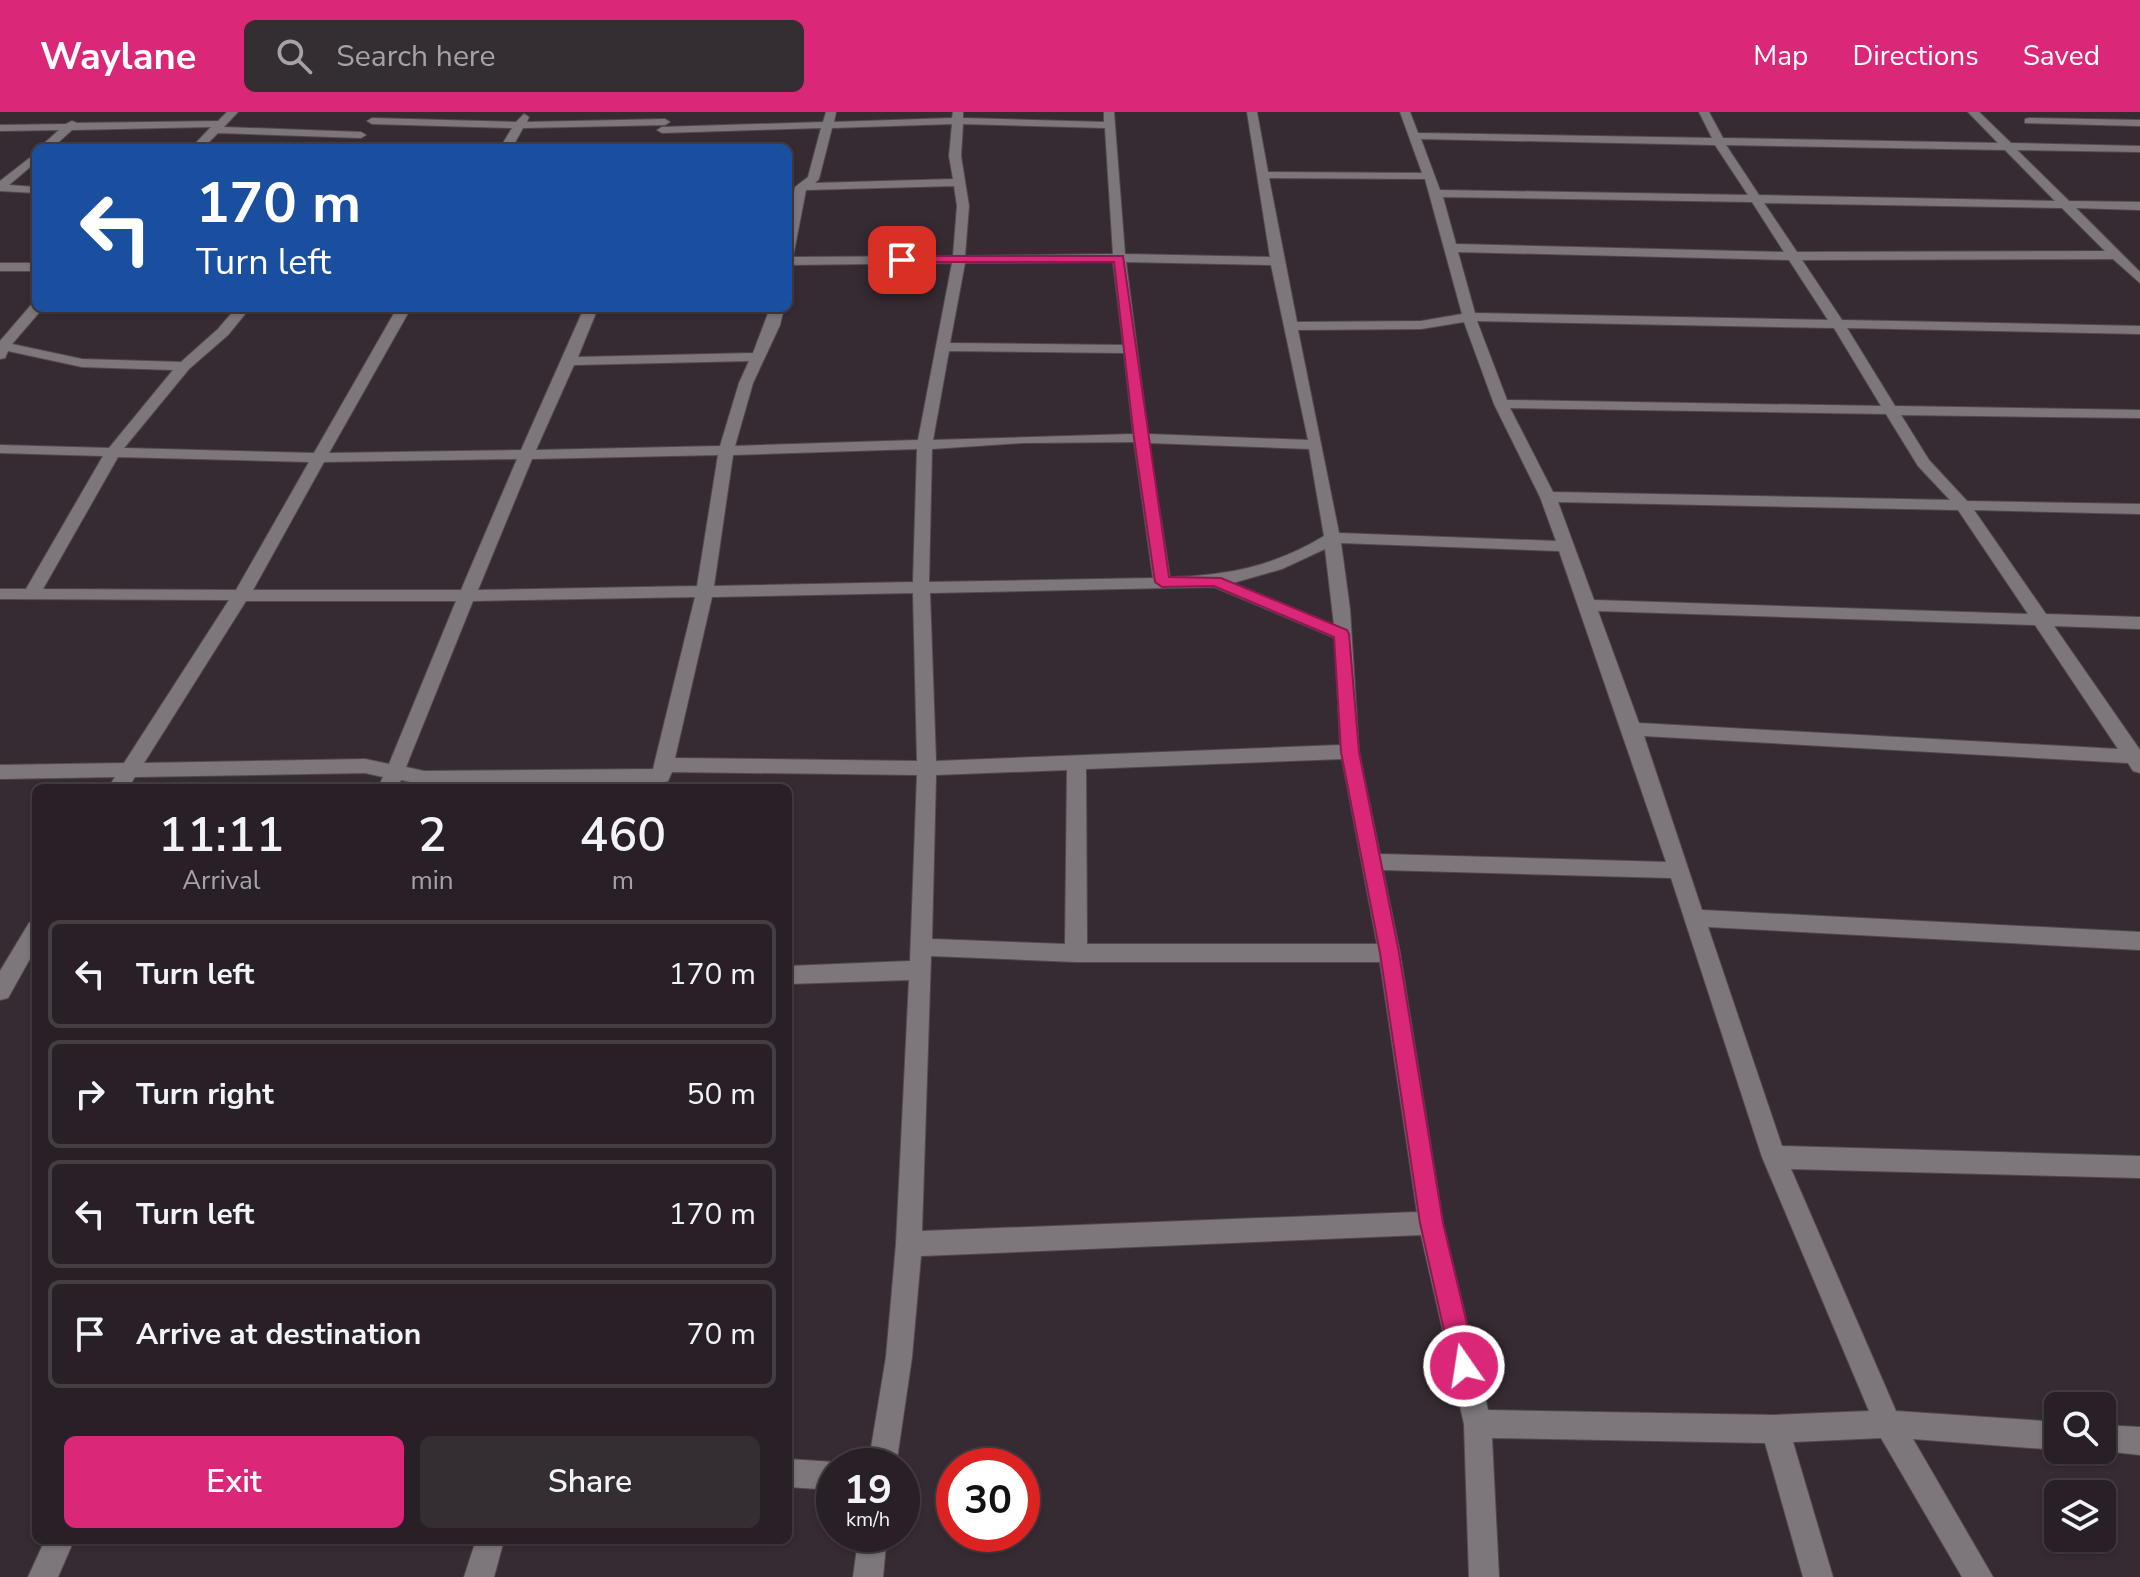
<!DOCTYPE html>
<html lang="en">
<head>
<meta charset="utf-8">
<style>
  body { margin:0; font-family:"Nunito Sans",sans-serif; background:#342d32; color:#f1f3f6; height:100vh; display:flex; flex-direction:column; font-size:30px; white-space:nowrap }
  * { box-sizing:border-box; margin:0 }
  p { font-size:26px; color:#a5a3a7 }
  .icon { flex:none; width:44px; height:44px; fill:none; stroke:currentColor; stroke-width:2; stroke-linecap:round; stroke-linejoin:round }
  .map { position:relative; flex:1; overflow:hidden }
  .panel { position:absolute; left:32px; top:672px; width:760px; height:760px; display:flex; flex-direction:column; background:#282026; border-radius:12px; box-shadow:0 2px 6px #0004,0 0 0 2px #443e43 }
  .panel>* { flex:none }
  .hud { position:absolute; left:32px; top:32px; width:760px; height:168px; border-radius:12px; box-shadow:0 2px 6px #0004,0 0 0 2px #443e43; background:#1a4fa0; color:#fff; overflow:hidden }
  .tools { position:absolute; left:2044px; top:1280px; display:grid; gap:16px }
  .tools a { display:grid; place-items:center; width:72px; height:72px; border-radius:12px; background:#282026; box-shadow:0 2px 6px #0004,0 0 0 2px #443e43; font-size:40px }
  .speed { position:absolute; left:816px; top:1336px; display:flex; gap:16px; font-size:40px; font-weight:700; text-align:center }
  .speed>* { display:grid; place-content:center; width:104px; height:104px; border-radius:50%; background:#282026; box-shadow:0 2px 6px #0004,0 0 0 2px #443e43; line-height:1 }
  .speed small { font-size:20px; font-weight:400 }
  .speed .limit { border:12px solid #d22; background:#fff; color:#111 }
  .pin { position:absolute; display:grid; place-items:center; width:68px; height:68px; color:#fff; margin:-34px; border-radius:16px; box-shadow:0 4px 12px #0006 }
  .me { position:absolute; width:88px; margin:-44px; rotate:347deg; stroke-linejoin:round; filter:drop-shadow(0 0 6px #0008) }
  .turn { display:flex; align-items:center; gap:28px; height:168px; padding:0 32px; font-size:36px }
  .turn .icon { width:104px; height:104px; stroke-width:2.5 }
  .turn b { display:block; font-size:56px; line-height:68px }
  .eta { display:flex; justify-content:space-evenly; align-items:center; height:136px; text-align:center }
  .eta b { font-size:48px; font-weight:600; line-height:56px }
  .primary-button { display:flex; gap:16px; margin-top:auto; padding:16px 32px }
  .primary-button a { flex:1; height:92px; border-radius:12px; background:#db2777; color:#fff; font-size:32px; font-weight:600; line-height:92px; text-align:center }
  .primary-button a+a { background:#342d32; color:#f1f3f6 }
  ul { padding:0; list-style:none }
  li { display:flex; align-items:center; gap:24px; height:108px; margin:0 16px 12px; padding:0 16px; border:4px solid #443e43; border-radius:12px }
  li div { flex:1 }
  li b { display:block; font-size:30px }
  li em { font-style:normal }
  header { display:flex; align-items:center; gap:48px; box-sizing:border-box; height:112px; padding:0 40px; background:#db2777; color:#fff }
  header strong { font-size:38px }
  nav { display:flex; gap:44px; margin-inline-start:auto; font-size:28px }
  .search { width:560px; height:72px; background:#342d32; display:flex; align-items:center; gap:20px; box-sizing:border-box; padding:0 28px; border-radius:12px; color:#a5a3a7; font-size:30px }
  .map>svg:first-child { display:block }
</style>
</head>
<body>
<header>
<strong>Waylane</strong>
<div class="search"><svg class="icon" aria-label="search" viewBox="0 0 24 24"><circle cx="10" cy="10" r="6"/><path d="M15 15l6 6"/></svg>Search here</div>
<nav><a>Map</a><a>Directions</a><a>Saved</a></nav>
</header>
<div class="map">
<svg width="2140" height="1465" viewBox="0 0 2140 1465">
  <rect width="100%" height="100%" fill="#362b33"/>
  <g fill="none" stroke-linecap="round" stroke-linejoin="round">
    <defs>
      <path id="minor" d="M227,0H238L224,15L361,20L366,23L361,26L218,21L203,36H191L211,15L72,18L52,36H39L59,18L0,19V13L66,12L72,9L77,11L218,9Z
        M826,0H836L834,10L952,6L953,0H963V6L1104,10V0H1114L1125,142L1270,145L1247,0H1257L1268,60L1422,61L1400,0H1410L1418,21L1712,26L1699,0H1709L1723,26L1998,31L1968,0H1979L2011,31L2140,34V40L2017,38L2069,89L2140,90V98L2076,96L2140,160V171L2113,147L1802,148L1842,208L2140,214V222L1847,216L1895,294L2140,298V306L1901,303L1929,348L1967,389L2140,392V402L1974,398L2046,502L2140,505V517L2054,514L2140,638V661L2133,659L2128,651L1644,624L1702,798L2140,820V838L1708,815L1782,1034L2140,1044V1066L1791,1057L1896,1299L2058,1310V1338L1913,1327L1993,1465H1962L1881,1326L1793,1330L1833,1465H1803L1765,1331L1492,1326L1499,1465H1469L1464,1312L1421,1123L921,1144L912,1245L896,1354H868L886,1245L896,1132L909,868L788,872V854L910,849L917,663L672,660L668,669L661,671L424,673L401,668L398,676H378L383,665L365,661L135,665L128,676H108L115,665L0,667V653L124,651L229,488L0,487V477H26L103,344L0,341V333L109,336L173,258L82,255L8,239L5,246L0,247V229L31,193L43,196L12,232L82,247L181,250L218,217L236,196H250L228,223L189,257L124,336L314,341L397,196H411L329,341L521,338L584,196H598L578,245L753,241L770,196H784L780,213L753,271L735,334L918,328L952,151L788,153V112L795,75L808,65L821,16L662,21L657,18L662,15L823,10ZM952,12L949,44L953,67L815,71L819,67L832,16ZM963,12L1105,16L1113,142L965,144L969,94L961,44ZM1421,27L1715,33L1748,83L1440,78ZM1726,33L2005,38L2055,89L1759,83ZM1269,66L1425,67L1462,202L1421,209L1297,210ZM954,74L957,94L953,144L793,145L806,78ZM1443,85L1752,90L1784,140L1456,132ZM1764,91L2062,96L2105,139L1797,140ZM1458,140L1789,148L1828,208L1475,201ZM1113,150L1123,233L950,231L965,151ZM1126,150L1271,153L1308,328L1148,322ZM1477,209L1834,216L1881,294L1507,288ZM1464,210L1494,292L1540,385L1556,429L1339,421L1298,218L1421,217ZM949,239L1124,241L1133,322L933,328ZM749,249L739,271L720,334L536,338L574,253ZM1510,296L1886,302L1918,354L1950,388L1553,380ZM1134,330L1153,466L929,470L932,337L1022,331ZM1149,331L1309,337L1324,424C1275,454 1226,464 1170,465ZM917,337L913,470L714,474L733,343ZM718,343L697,474L478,478L532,347ZM118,345L309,350L236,478L43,477ZM517,347L461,478H253L324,350ZM1558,390L1958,398L2028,502L1594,488ZM1341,431L1559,439L1666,750L1380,742L1359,640L1350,497ZM1325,437L1334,513L1233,471L1282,457ZM1214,475L1335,526L1340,633L936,649L930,481ZM913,481L917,649L675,646L712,485ZM695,485L653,657L424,659L406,655L473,489ZM246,489H456L389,652L365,647L144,651ZM1598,499L2035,513L2118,637L1639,611ZM1342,647L1377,832H1087L1086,657ZM1067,658L1065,832L932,827L936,663ZM1383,758L1671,766L1762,1045L1869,1299L1775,1303L1488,1298L1443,1111L1400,841ZM931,844L1076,850H1380L1417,1100L922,1119Z
        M524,2L529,5L527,10L665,7L670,10L665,13L523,16L512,36H500L512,16L372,12L367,9L372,6L516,10Z
        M2029,6L2140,8V14L2025,11V7Z
        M36,41V50L9,73L36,75V81L0,79V69Z
        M0,151H36V159H0Z
        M36,808V836L8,886L0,888V859L29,811Z
        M2102,1313L2140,1315V1343L2095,1338H2102Z
        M788,1347L834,1350L844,1354H834V1378L788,1375Z
        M859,1422H887L883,1465H853Z
        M45,1428H74L58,1465H28Z
        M476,1428H504L494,1465H464Z"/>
    </defs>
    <!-- minor casing -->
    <use href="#minor" stroke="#544951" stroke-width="2"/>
    <!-- minor -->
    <use href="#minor" fill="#7d777b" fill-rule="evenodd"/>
  </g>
  <!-- route -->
  <path fill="#db2777" stroke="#8e194d" stroke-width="2" d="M902,144H1123L1169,465L1221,466L1347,518L1349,522L1359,640L1399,841L1443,1111L1477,1254L1473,1263L1464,1267L1456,1263L1452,1254L1420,1111L1380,841L1341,640L1334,525L1214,474L1162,475L1155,470L1134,326L1114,150H898V145Z"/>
</svg>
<div class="tools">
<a><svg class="icon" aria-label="search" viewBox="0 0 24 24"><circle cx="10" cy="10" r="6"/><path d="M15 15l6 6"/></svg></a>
<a><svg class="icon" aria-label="layers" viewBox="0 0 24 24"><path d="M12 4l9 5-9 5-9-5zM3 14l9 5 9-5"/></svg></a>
</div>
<div class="speed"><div>19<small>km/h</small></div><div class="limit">30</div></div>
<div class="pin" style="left:902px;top:148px;background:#d93025"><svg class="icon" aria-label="arrive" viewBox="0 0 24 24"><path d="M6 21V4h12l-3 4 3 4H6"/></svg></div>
<svg class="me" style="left:1464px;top:1254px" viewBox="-20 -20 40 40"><circle r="17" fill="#db2777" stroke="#fff" stroke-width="3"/><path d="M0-11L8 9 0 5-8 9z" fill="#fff"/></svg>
<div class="hud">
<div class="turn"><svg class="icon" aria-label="left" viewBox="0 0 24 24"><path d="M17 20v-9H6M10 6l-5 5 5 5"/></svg><div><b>170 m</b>Turn left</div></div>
</div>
<section class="panel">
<div class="eta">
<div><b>11:11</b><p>Arrival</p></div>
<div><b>2</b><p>min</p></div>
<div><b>460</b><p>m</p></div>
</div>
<ul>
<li><svg class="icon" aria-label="left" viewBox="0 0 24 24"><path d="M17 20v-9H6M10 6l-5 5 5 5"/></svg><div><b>Turn left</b></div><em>170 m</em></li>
<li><svg class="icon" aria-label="right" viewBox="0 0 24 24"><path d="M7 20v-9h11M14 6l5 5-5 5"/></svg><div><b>Turn right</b></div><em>50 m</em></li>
<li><svg class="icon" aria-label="left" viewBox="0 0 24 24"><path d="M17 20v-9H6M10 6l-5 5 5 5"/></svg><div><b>Turn left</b></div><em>170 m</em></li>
<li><svg class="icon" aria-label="arrive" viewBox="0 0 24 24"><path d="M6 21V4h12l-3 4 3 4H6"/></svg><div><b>Arrive at destination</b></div><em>70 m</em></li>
</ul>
<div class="primary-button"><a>Exit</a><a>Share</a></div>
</section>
</div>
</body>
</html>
